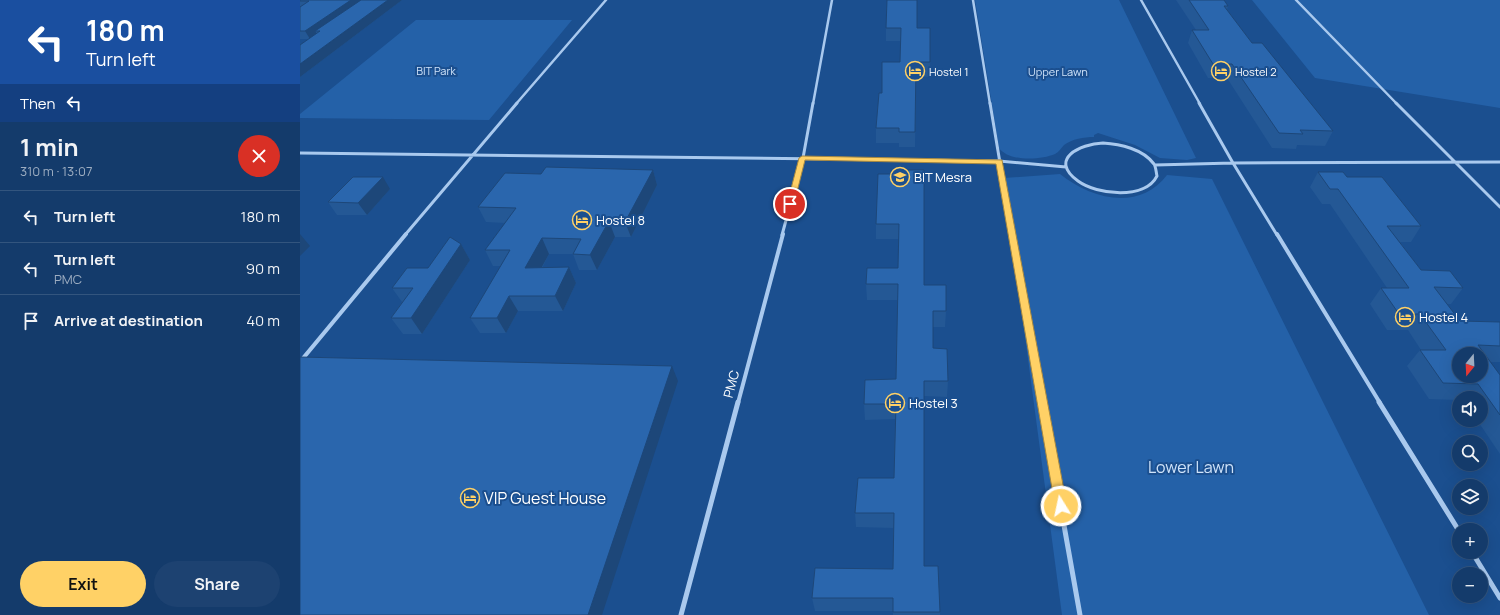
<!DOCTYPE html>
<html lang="en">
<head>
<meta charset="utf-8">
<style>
  body { margin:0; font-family:Manrope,sans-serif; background:#1d4271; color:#f1f3f6; height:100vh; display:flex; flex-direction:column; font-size:15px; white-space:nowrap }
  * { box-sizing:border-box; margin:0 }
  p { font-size:13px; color:#9dadc1 }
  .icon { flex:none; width:22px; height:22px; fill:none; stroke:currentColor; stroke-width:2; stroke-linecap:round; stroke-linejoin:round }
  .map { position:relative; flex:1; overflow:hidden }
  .drawer { display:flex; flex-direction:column; background:#143b6b; width:300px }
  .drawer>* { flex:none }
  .banner { background:#1a4fa0; color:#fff; overflow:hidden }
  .needle { width:26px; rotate:198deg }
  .fabs { position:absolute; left:1152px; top:347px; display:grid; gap:8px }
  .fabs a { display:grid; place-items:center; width:36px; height:36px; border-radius:50%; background:#143b6b; box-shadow:0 4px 16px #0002,0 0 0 1px #33557e; font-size:20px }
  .pin { position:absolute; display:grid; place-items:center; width:34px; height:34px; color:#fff; margin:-17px; border:2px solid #fff; border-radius:50%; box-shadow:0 1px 4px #0007 }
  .me { position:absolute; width:44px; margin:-22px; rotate:350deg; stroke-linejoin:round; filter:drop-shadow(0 0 3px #0008) }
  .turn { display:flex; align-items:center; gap:14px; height:84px; padding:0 20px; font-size:18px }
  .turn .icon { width:52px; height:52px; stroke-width:2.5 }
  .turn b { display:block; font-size:28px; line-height:34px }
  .then { display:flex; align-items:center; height:38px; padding:0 20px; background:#0003; gap:8px; font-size:15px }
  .round { display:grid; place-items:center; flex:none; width:42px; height:42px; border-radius:21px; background:#1d4271 }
  .head { display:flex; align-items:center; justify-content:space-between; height:68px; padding:0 20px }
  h1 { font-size:24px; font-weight:700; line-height:30px }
  .cta { display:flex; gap:8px; margin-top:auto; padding:8px 20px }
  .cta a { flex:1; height:46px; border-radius:24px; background:#ffd166; color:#111; font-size:16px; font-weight:700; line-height:46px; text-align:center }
  .cta a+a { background:#1d4271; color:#f1f3f6 }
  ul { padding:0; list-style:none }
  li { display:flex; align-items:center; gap:12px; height:52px; padding:0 20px; border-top:1px solid #33557e }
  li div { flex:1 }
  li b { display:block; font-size:15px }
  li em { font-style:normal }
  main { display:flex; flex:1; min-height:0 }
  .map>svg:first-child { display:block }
</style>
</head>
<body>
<main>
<section class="drawer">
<div class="banner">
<div class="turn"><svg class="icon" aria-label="left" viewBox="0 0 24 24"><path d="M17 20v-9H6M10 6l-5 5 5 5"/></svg><div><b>180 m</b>Turn left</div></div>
<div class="then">Then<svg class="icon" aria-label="left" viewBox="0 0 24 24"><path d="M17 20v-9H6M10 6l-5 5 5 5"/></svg></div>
</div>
<div class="head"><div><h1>1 min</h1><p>310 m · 13:07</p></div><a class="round" style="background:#d93025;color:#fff"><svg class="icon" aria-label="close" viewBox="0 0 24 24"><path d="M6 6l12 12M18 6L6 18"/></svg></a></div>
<ul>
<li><svg class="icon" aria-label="left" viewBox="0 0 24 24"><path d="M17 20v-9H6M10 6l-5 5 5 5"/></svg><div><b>Turn left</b></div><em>180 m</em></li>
<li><svg class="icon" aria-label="left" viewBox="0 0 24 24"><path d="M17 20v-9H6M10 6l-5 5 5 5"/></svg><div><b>Turn left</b><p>PMC</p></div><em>90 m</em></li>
<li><svg class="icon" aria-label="arrive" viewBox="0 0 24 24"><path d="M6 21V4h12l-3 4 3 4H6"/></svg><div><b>Arrive at destination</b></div><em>40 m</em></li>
</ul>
<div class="cta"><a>Exit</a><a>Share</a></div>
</section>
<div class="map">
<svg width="1200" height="615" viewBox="0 0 1200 615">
  <rect width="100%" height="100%" fill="#1b4f8f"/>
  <!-- green -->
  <path fill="#2461a8" d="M675,0H819L896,158L887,160L860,158L835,145L798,133L794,135V137C784,137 772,139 764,145C761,148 759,152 755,154C741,160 709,162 699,148Z
    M952,0H1200V108L1015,78Z
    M116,20H272L189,120L0,118V114Z
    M760,174C791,199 839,212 867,175L912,179L1129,615H762L704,178Z"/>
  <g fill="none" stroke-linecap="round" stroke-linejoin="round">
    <!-- minor-far3 -->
    <path stroke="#a9c9ee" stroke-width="2.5" d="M673,0L690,104
      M841,0L900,104
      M996,0L1097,104
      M216,104L306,0
      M513,104L532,0"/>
    <!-- minor-far2 -->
    <path stroke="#a9c9ee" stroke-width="3" d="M690,103L712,235
      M899,103L933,163L977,235
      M1096,103L1200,207
      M803,143C820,144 843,149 854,164C856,167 856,172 857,176C845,200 797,195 778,181C748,159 780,144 803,143Z
      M0,153L699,161L766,167
      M855,165L933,163L1200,162
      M105,235L217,103
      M482,235L503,158L513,103"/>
    <!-- minor-far1 -->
    <path stroke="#a9c9ee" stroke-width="4" d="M712,234L742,403
      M977,234L1080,403
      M0,362L106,234
      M438,403L483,234"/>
    <!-- minor -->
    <path stroke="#a9c9ee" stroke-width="5" d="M742,402L780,615
      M1079,402L1159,531
      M1172,552L1200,598
      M381,615L438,402"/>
  </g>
  <!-- wall -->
  <path fill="#245895" d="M0,0H102L0,77V45L9,39H0Z
    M876,0H924L928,6L927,10L952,43L1033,131L1025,146L997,145L996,149L972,148L927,78H908L888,43L892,30H896Z
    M586,28H617L630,62V77L616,76L615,147H599V143H576V128L582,93L600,62V41H586Z
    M353,170L357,185L331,237H315L297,270H279L273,254H249L242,268L269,267L276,283L263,311H218L206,333H180L170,318L201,266H193L185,250L205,223L186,222L178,207L241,174Z
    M1018,172L1047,177L1121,226L1111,242H1100L1121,270L1163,288L1151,304H1146L1160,321L1200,322V362H1190L1200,375V454L1177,420H1181V398H1159V400L1129,399L1107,366L1120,350H1121L1108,330H1087L1070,304L1081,288H1087L1030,204H1022L1010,187Z
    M600,174L624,285L646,311L645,327H633V348L648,381L647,397L624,396V566L640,612V615H593V611H515L512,598L593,569V528L556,527L555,513L594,478L595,419L565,420L564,404L596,379L598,300H567L566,284L598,268L599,239H576V224Z
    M90,189L67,215H37L28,202Z
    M161,244L170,260L122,334H103L91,318L102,302L92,288L128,268Z"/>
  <!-- shaded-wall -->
  <path fill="#1d4779" d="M51,0H66L20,31H15L17,34L10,39L5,31Z
    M88,0H102L0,77V64Z
    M353,170L357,185L331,237L325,222Z
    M83,177L90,189L67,215L58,203Z
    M309,221L315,237L297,270L290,255Z
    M0,234L10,246L0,256Z
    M242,238L249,254L233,283L225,268Z
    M161,244L170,260L122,334L111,318Z
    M269,267L276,283L263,311L255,296Z
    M209,296L218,311L206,333L197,318Z
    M372,366L378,381L302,615H288Z"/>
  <!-- building -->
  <path fill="#2a66ad" stroke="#1d4779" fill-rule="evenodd" d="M0,0H51L5,31H0V7L9,1H0Z
    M61,0H88L0,64V45L20,31H15Z
    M587,0H617V28H630V62H616L615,132H599V128H576L579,93H582V62H600L601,28H586Z
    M889,0H924L928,6H924L952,43H962L1033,131L1000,130L1003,134L979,133L932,64H913L892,30H909Z
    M246,167L353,170L325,222L309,221L290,255L273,254L281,239L242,238L225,268L269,267L255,296H209L197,318H170L210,250H185L216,208L178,207L205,173L241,174Z
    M600,170H624V285H646V311H633V348L647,349L648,381H624V566H638L640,612H593V598H512L515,568L593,569L594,513H555L558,478H594L596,404H564L565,380L596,379L598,284H566L567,268H598L599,224H576L578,174H600Z
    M1018,172H1043L1047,177H1082L1121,226H1087L1121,270L1150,271L1163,288L1134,287L1160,321L1200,322V346L1178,345L1200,375V415L1178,384L1143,383L1120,350H1146L1120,314H1099L1081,288H1109L1038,189H1030ZM1159,354H1181V376H1159Z
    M53,177H83L58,203L28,202Z
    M150,237L161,244L111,318H91L113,288H92L107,268H128Z
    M0,357L372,366L288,615H0Z"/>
  <!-- route -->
  <path fill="#ffd166" stroke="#a68842" d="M502,156L702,160L767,506L765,509L761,511L757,509L755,506L696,164L505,160L494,204L493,206H488L487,204L499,158Z"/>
  <!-- icons -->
  <defs>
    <symbol id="hotel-ring" viewBox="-11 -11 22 22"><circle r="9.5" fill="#1b4f8f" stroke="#ffd166" stroke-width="1.5"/><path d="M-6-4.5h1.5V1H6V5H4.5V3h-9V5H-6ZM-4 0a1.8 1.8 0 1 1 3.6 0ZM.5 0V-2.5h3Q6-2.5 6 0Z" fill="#ffd166"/></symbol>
    <symbol id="university-ring" viewBox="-11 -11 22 22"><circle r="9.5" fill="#1b4f8f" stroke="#ffd166" stroke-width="1.5"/><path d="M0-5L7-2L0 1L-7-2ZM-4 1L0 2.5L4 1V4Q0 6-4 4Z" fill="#ffd166"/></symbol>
  </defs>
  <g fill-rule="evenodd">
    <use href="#hotel-ring" x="604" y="60" width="22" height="22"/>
    <use href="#hotel-ring" x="910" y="60" width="22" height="22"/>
    <use href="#university-ring" x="589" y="166" width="22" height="22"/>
    <use href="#hotel-ring" x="271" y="209" width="22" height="22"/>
    <use href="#hotel-ring" x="1094" y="306" width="22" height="22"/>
    <use href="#hotel-ring" x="584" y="392" width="22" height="22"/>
    <use href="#hotel-ring" x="159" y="487" width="22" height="22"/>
  </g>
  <g text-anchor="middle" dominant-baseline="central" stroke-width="4" stroke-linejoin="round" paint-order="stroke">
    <!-- far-park labels -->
    <g font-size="11" fill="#cfe3fa" stroke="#1b4f8f">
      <text x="136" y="70">BIT Park</text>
      <text x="758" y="71">Upper Lawn</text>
    </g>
    <!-- far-poi labels -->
    <g font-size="11" fill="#fff" stroke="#1b4f8f" text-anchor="start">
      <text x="629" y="71">Hostel 1</text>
      <text x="935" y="71">Hostel 2</text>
    </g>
    <!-- poi labels -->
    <g font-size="13" fill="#fff" stroke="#1b4f8f" text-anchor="start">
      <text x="614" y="177">BIT Mesra</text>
      <text x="296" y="220">Hostel 8</text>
      <text x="1119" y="317">Hostel 4</text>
      <text x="609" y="403">Hostel 3</text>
    </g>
    <!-- street labels -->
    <g font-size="13" fill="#fff" stroke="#1b4f8f">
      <text transform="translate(431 384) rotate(-75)">PMC</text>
    </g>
    <!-- near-park labels -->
    <g font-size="16" fill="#cfe3fa" stroke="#1b4f8f">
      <text x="891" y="467">Lower Lawn</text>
    </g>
    <!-- near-poi labels -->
    <g font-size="16" fill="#fff" stroke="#1b4f8f" text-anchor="start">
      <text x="184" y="498">VIP Guest House</text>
    </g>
  </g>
</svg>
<div class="fabs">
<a><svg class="needle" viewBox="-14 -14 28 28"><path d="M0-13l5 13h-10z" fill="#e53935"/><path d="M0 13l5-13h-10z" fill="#9dadc1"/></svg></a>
<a><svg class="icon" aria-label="sound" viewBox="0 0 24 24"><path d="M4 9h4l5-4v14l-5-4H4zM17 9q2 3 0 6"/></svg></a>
<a><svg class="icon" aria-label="search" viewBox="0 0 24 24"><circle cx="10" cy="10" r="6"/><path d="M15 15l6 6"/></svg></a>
<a><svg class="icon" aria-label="layers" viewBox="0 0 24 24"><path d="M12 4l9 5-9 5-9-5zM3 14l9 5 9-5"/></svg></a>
<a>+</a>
<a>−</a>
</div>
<div class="pin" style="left:490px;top:204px;background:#d93025"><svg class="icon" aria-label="arrive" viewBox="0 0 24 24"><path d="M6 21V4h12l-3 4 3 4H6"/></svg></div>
<svg class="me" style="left:761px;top:506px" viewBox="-20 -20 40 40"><circle r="17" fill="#ffd166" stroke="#fff" stroke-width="3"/><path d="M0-11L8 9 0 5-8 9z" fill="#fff"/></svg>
</div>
</main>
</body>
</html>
